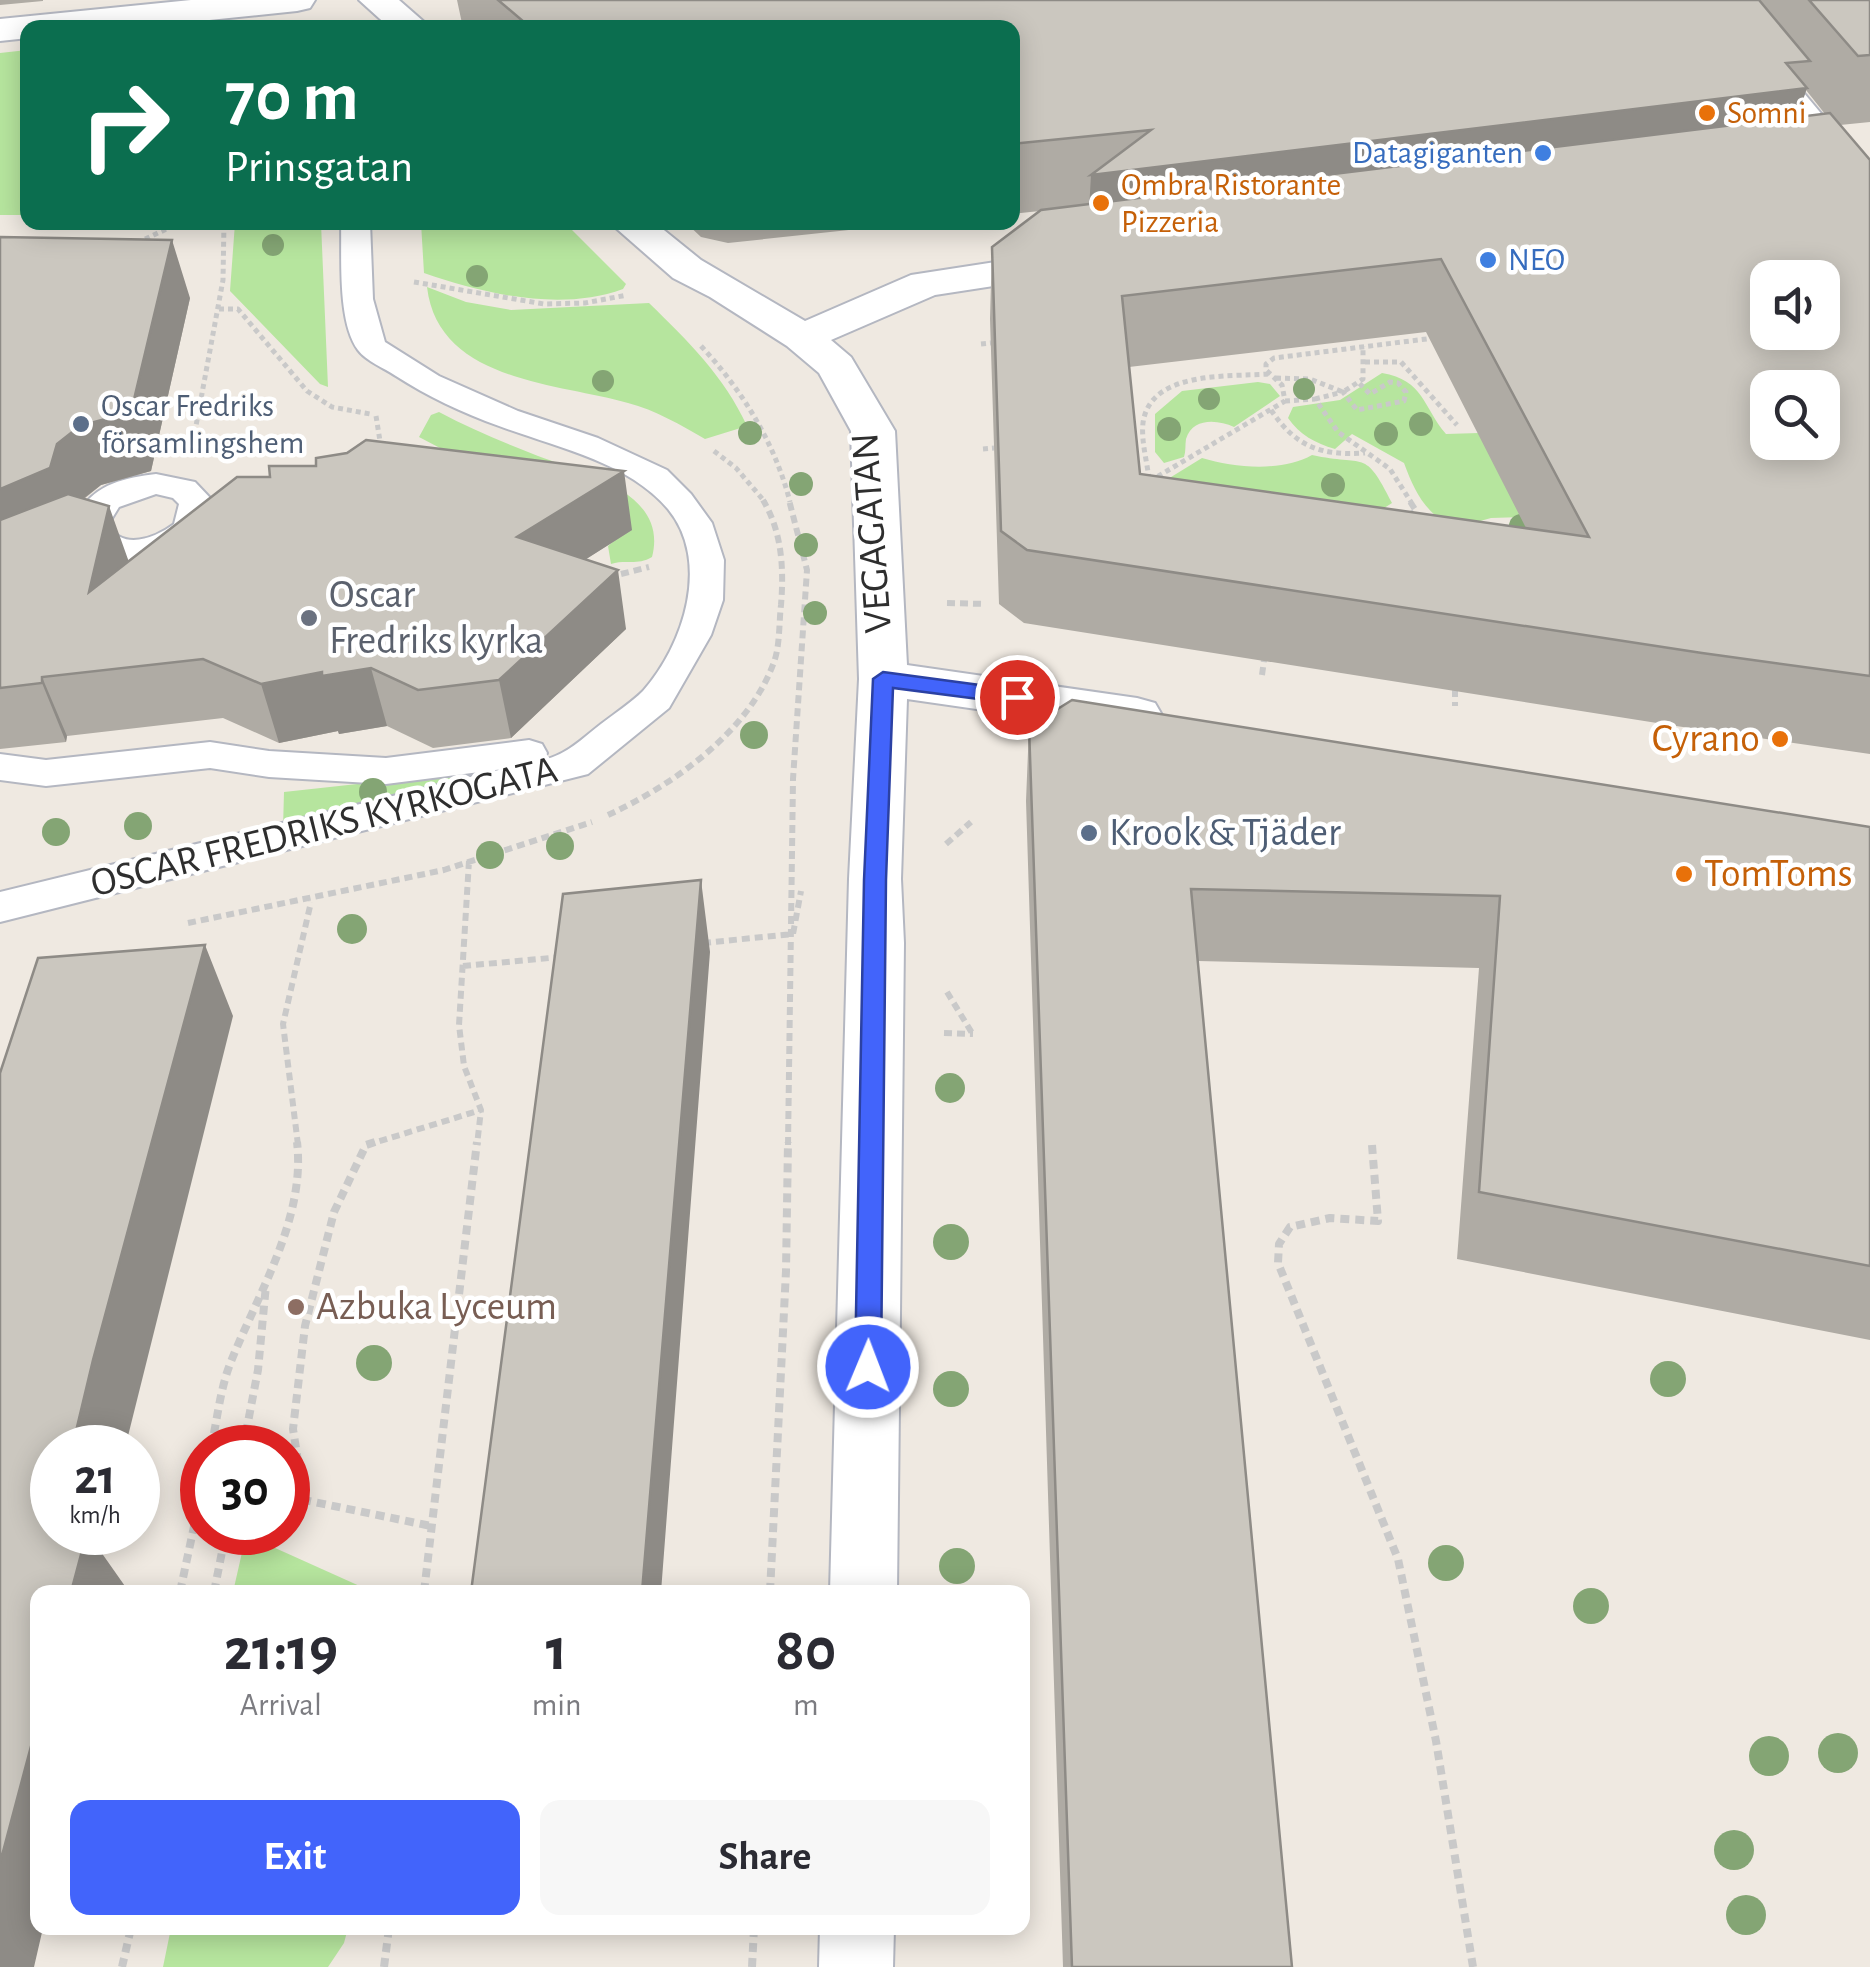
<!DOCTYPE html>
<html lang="en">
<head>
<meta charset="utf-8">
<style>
  body { margin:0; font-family:"Alegreya Sans",sans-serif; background:#f7f7f7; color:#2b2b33; height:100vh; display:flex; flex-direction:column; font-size:38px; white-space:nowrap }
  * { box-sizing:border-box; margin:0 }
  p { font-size:32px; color:#7c7c81 }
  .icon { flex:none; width:55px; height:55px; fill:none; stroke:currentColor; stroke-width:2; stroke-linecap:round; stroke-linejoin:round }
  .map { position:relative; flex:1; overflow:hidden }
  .side { position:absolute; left:30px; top:1585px; width:1000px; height:350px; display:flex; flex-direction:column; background:#fff; border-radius:20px; box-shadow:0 5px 25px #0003 }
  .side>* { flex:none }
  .banner { position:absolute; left:20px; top:20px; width:1000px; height:210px; border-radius:20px; box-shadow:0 5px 25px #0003; background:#0b6e4f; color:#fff; overflow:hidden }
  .fabs { position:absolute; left:1750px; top:260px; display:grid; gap:20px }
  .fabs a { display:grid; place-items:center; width:90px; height:90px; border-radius:20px; background:#fff; box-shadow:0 5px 25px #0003; font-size:50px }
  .speed { position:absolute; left:30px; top:1425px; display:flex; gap:20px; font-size:50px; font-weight:700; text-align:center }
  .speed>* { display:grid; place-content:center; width:130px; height:130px; border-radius:50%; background:#fff; box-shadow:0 5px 25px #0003; line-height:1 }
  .speed small { font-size:25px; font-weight:400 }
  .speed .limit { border:15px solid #d22; background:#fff; color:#111 }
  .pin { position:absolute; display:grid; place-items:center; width:85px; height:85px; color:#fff; margin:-42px; border:5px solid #fff; border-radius:50%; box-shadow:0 2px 10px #0007 }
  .me { position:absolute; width:110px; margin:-55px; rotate:1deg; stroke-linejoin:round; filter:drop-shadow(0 0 8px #0008) }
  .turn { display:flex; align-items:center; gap:35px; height:210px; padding:0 40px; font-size:45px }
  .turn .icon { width:130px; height:130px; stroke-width:2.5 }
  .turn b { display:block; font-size:70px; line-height:85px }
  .eta { display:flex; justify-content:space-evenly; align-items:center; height:170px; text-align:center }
  .eta b { font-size:60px; font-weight:600; line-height:70px }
  .button { display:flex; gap:20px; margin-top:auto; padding:20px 40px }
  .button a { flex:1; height:115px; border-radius:20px; background:#4264fb; color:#fff; font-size:40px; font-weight:600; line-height:115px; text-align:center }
  .button a+a { background:#f7f7f7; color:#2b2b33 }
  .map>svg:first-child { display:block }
</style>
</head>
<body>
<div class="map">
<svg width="1870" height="1967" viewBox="0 0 1870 1967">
  <rect width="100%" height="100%" fill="#efe9e1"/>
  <!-- green -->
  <path fill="#b6e59e" d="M27,50V215H0V53Z
    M235,223H321L328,387L320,384L230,291Z
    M421,223H565L626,284L623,289C560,312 485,294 424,273Z
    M427,287L466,302L511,310L649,303C688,341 724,376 747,426L705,439C681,425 655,410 628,403C558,383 438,382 427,287Z
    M1382,373C1424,380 1423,407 1446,434L1479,433L1523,517L1491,518L1455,528C1426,514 1415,493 1404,463L1352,434L1335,449C1315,443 1300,435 1288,418L1293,407L1340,400Z
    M1258,382L1270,384L1280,396L1234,427C1218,420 1193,417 1186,439C1185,445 1186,451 1184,457L1164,463L1155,452V414L1182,391Z
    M439,412C471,429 505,443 538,456C583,473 669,492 652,557C637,566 626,559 611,564L608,546L615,540L419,437L431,415Z
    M1312,455C1366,467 1364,447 1392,503L1350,530L1163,482L1202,458C1235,468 1282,472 1312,455Z
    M487,776L283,828L284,792L403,779Z
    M246,1535L373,1592H233Z
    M171,1928H348L344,1943L328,1967H163Z"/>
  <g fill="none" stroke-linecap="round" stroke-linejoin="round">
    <defs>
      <path id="service" d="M341,222H370L373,299L385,342L439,376L518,411L598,438L667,470L691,494L712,523L724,560L723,600L711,635L669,708L588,774L0,922V892L503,769L386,784L269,777L210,768L46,786L0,780V754L46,760L210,742L269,751L386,758L529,740L542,744L547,753L544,760C567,754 582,739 601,724C614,714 631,703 643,691C684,645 711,561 668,509C627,461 555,447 499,426C463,413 427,396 396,376C384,368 366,361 358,350C337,322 342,256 341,222Z
        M156,474L195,482L213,501C210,555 123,585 87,546C81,541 78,532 74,525C86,487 120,478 156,474ZM156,494L173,498L179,504L174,524C155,538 123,551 108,525L119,507Z"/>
      <path id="minor" d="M191,0H315L310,8L297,11L131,28H28V38L0,41V19Z
        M359,0H399L431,28H390Z
        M1689,0H1726L1870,172V208L1856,204L1800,141Z
        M609,222H654L701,260L805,321L911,275L1066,251L1080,254L1086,263L1080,272L1066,275L935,295L831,340L851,357L895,431L907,665L1137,698L1155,703L1162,715L1155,727L1137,732L907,699L901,879L904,943L897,1592H830L849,879L859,679L851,431L819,373L787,346L710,297L673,278Z
        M820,1928H894L893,1967H819Z"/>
    </defs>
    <!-- service casing -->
    <use href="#service" stroke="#b4b7c1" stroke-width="4"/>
    <!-- minor casing -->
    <use href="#minor" stroke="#b4b7c1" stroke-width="4"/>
    <!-- path-far2 -->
    <path stroke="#c9c9c9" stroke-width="5" stroke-dasharray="5 4" stroke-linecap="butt" d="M137,243L181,222
      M414,282L544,304L585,303L627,295
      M219,309H238L307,391L332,407L370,414
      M981,344L991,343
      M701,346C742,390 775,443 790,502
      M1365,362H1401L1457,425
      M1276,378L1310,379L1343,392L1363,379V346
      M1315,399L1343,392L1357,410L1404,401L1406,392L1398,383L1390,382L1370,394L1358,382
      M1285,401L1315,399L1338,432L1390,469L1411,502
      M1271,410C1296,447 1321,456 1365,453
      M376,416L380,441
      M193,442L223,280L224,222
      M983,449L994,448
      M714,451L736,468L765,502
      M1149,479C1147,461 1141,441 1143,423C1150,370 1230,377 1268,374
      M1150,481L1285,401L1282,385L1266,370V364L1274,358L1434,338"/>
    <!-- path-far1 -->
    <path stroke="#c9c9c9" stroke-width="6" stroke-dasharray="8 5" stroke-linecap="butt" d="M1407,516L1416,511L1409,500
      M621,574L649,567
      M947,603L986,604
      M1262,675L1264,660
      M1455,689V706
      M1712,731L1713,749
      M608,815C673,785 751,731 775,659C780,642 779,622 781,605C784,568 782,532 763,500
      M946,844L971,822
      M469,861L459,1025L464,1066L481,1110L477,1145
      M188,923L444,870L592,822
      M703,943L793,934L801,891
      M463,966L561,957
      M947,992L972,1033
      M944,1033L973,1034
      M298,1145L283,1024L311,902
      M367,1145L481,1110
      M788,1145L793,779L807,570L789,500"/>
    <!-- path -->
    <path stroke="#c9c9c9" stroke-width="8" stroke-dasharray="9 6" stroke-linecap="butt" d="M375,1142L366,1145L334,1212L305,1326L293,1429L304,1500L431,1526
      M1372,1145L1378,1221L1330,1218L1290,1227L1279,1244L1278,1263L1398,1559L1436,1741L1473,1967
      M211,1448C217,1421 220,1390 230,1364C257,1295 306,1219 297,1142
      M243,1448L258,1370L266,1285
      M180,1592L202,1489
      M214,1592L226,1532
      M424,1592L477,1142
      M770,1592L786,1271L788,1142
      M122,1967L131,1928
      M384,1967L389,1928
      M752,1967L754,1928"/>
    <!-- service -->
    <use href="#service" fill="#fff" fill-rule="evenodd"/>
    <!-- minor -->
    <use href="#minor" fill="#fff" fill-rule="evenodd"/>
  </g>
  <!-- trees -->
  <g fill="#84a574">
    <circle cx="273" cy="245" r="11"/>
    <circle cx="477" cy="276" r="11"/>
    <circle cx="603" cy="381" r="11"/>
    <circle cx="1304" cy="389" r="11"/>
    <circle cx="1209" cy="399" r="11"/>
    <circle cx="1421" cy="424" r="12"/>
    <circle cx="1169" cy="429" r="12"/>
    <circle cx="750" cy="433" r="12"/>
    <circle cx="1386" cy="434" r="12"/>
    <circle cx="801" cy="484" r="12"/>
    <circle cx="1333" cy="485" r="12"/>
    <circle cx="1521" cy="526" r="12"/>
    <circle cx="806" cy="545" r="12"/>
    <circle cx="815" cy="613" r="12"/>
    <circle cx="754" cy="735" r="14"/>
    <circle cx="373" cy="792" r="14"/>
    <circle cx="138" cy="826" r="14"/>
    <circle cx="56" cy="832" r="14"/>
    <circle cx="560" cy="846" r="14"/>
    <circle cx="490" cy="855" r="14"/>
    <circle cx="352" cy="929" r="15"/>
    <circle cx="950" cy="1088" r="15"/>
    <circle cx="951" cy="1242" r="18"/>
    <circle cx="374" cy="1363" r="18"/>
    <circle cx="1668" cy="1379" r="18"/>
    <circle cx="951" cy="1389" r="18"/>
    <circle cx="1446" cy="1563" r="18"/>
    <circle cx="957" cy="1566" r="18"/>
    <circle cx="1591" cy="1606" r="18"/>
    <circle cx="1838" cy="1753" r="20"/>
    <circle cx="1769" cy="1756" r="20"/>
    <circle cx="1734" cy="1850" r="20"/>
    <circle cx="1746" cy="1915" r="20"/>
  </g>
  <!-- wall -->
  <path fill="#afaba4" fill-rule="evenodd" d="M0,0H43V1L0,5Z
    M457,0H1870V122L1840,125L1870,160V754L1676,726L1024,623L999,604L990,319L992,247L1040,211L1012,214V28H463ZM1806,90L1825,114L1797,117ZM1426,332L1526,528L1140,474L1129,367Z
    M685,222H924L728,243L701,237Z
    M0,237L190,298L151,471L101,485L84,499L129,561L632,530L586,559L626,629L511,738L433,748L387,726L339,734L338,731L279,743L223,718L67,736L66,742L0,749Z
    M1029,727L1870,827V1340L1457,1259L1479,968L1198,961L1292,1967H1063L1026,801Z"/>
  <!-- shaded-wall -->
  <path fill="#8e8b86" d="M1807,88L1784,157L1087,245L1091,175Z
    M172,240L190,298L151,471L101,485L79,502L0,558V489Z
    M624,471L632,530L528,596L517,537Z
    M109,506L130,565L89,592Z
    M618,570L626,629L511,738L499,680Z
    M371,668L387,726L339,734L338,731L279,743L261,684L322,672Z
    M42,677L67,736L66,742L42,683Z
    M701,880L710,952L661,1592H642Z
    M205,945L233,1016L125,1448H72L93,1360Z
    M53,1532H106L101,1552L127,1589L126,1592H71Z
    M38,1720V1928H43L34,1967H0V1863Z"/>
  <!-- building -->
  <path fill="#cbc7bf" stroke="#8e8b86" stroke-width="2.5" fill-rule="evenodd" d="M498,0H1759L1810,61L1786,63L1807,88L1091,175L1151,130L1012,144V28H531Z
    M1809,0H1870V55L1858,56Z
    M1830,113L1870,160V676L1702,653L1027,550L1001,531L992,247L1041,210ZM1441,259L1589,537L1140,474L1122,296ZM1768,278H1822V332H1768ZM1768,388H1822V442H1768Z
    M0,237L172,240L131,412L80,426L57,444L50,468L0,489Z
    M366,440L624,471L517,537L618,570L499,680L418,690L371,668L322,676V672L261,684L203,659L42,677V683L0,688V520L68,494L109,506L89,592L237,477H270L269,466H316V458L347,453Z
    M1072,700L1870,827V1266L1479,1192L1500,896L1191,889L1292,1967H1072L1029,727Z
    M701,880L642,1592H471L563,894Z
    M205,945L93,1360L72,1448H52V1532H87L71,1592H38V1720L0,1863V1073L38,958Z"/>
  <!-- route -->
  <path fill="#4264fb" stroke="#2b41a3" stroke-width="2.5" d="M883,672L1017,690L1027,697L1017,704L893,688L886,880L881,1367L877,1375L868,1379L859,1375L855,1367L864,880L873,679Z"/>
  <!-- markers -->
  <g fill="#e8710a" stroke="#fff" stroke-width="4">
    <circle cx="1707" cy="113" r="10"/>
    <circle cx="1101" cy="203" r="10"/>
    <circle cx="1780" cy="739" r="10"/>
    <circle cx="1684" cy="874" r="10"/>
  </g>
  <g fill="#3f7fe0" stroke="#fff" stroke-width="4">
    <circle cx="1543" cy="153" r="10"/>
    <circle cx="1488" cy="260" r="10"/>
  </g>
  <g fill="#5c6f8a" stroke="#fff" stroke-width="4">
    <circle cx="81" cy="424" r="10"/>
    <circle cx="1089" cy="833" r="10"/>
  </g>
  <circle fill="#6b7280" stroke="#fff" stroke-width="4" cx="309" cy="618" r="10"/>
  <circle fill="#8d6e63" stroke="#fff" stroke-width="4" cx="296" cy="1307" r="10"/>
  <g text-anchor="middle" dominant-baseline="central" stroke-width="9" stroke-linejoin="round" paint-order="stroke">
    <!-- far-food labels -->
    <g font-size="32" fill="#c56008" stroke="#fff" text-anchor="start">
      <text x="1727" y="113">Somni</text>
      <text x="1121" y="185">Ombra Ristorante<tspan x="1121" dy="37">Pizzeria</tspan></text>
    </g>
    <!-- far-shop labels -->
    <g font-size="32" fill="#366cbe" stroke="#fff" text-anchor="end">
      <text x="1523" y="153">Datagiganten</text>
      <text x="1508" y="260" text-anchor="start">NEO</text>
    </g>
    <!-- far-service labels -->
    <g font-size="32" fill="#4e5e75" stroke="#fff" text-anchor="start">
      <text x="101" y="406">Oscar Fredriks<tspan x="101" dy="37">församlingshem</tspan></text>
    </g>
    <!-- street labels -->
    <g font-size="40" fill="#2e2e2e" stroke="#fff">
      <text transform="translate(872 533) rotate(-94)">VEGAGATAN</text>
      <text transform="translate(324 827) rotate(-14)">OSCAR FREDRIKS KYRKOGATA</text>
    </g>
    <!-- worship labels -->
    <g font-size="40" fill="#5b616d" stroke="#fff" text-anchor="start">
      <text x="329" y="595">Oscar<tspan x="329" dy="46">Fredriks kyrka</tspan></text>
    </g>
    <!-- food labels -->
    <g font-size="40" fill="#c56008" stroke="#fff" text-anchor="end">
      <text x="1760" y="739">Cyrano</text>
      <text x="1704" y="874" text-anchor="start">TomToms</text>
    </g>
    <!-- service labels -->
    <g font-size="40" fill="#4e5e75" stroke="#fff" text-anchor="start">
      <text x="1109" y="833">Krook &amp; Tjäder</text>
    </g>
    <!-- education labels -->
    <g font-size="40" fill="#785e54" stroke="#fff" text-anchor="start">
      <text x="316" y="1307">Azbuka Lyceum</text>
    </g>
  </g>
</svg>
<div class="fabs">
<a><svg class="icon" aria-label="sound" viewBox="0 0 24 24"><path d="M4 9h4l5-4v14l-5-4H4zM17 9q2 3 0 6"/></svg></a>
<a><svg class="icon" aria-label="search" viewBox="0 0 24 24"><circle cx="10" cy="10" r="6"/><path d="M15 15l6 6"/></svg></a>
</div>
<div class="speed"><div>21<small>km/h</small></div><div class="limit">30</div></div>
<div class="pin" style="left:1017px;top:697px;background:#d93025"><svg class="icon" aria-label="arrive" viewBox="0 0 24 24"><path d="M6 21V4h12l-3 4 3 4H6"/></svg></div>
<svg class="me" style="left:868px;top:1367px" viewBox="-20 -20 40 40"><circle r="17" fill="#4264fb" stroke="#fff" stroke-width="3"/><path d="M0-11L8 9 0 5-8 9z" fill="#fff"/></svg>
<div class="banner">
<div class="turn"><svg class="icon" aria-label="right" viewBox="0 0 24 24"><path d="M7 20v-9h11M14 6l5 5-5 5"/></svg><div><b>70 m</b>Prinsgatan</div></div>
</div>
<section class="side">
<div class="eta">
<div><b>21:19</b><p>Arrival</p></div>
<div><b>1</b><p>min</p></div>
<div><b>80</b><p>m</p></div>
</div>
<div class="button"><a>Exit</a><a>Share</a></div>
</section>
</div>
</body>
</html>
